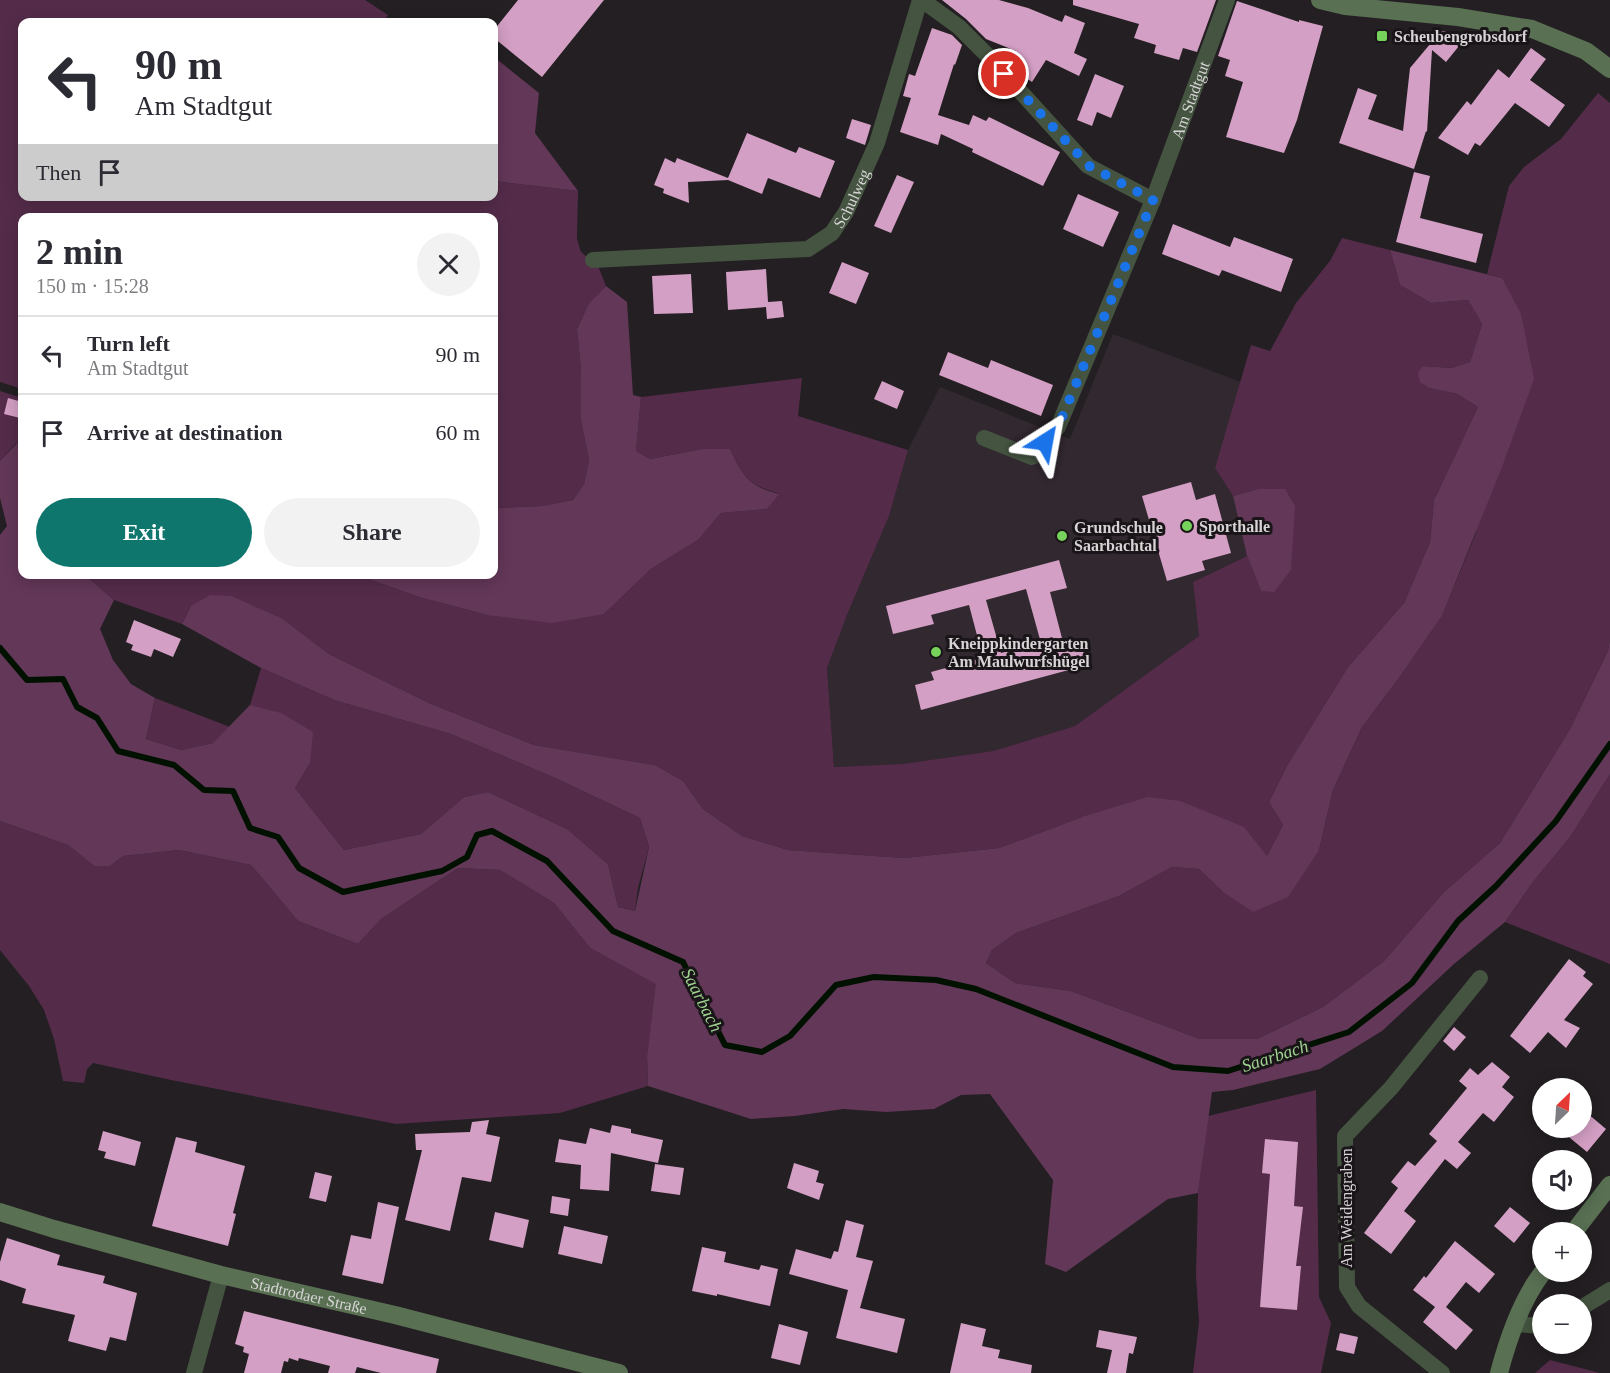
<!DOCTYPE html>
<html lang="en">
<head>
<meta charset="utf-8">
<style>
  body { margin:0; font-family:"Times New Roman",serif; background:#f2f2f3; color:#2b2b33; height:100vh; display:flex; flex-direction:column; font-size:22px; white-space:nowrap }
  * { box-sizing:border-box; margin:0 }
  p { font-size:20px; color:#7c7c81 }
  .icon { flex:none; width:33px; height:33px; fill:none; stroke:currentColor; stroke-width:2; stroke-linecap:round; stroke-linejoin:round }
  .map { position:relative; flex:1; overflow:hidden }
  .panel { position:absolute; left:18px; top:213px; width:480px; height:366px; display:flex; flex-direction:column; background:#fff; border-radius:12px; box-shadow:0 3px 15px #0003 }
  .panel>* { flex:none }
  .hud { position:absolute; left:18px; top:18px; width:480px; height:183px; border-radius:12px; box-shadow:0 3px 15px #0003; background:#fff; color:#2b2b33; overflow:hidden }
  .needle { width:39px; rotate:25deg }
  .controls { position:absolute; left:1532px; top:1078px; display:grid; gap:12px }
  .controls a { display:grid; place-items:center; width:60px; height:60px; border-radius:50%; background:#fff; box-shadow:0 3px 15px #0003; font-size:30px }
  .pin { position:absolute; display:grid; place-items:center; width:51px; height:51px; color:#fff; margin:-26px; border:3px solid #fff; border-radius:50%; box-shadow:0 2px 6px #0007 }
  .me { position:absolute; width:66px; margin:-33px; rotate:34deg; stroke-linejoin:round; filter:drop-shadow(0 0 4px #0008) }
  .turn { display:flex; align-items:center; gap:21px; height:126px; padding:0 18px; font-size:27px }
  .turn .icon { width:78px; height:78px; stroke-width:2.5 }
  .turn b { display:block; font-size:42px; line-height:51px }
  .then { display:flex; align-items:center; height:57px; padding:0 18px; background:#0003; gap:12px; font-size:22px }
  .round { display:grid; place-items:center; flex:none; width:63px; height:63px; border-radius:32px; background:#f2f2f3 }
  .overview { display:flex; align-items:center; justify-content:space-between; height:102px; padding:0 18px }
  h1 { font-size:36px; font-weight:700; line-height:45px }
  .primary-button { display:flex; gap:12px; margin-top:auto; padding:12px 18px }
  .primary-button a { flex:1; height:69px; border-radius:36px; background:#0f766e; color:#fff; font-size:24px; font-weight:700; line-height:69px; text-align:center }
  .primary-button a+a { background:#f2f2f3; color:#2b2b33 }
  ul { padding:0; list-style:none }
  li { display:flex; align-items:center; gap:18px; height:78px; padding:0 18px; border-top:2px solid #e1e1e2 }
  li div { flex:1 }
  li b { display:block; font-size:22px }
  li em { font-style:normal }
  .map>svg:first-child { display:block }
</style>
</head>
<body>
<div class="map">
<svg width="1610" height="1373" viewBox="0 0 1610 1373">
  <rect width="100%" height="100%" fill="#231f22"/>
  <!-- built -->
  <path fill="#322930" d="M1113,334L1241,382L1215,468L1233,496L1247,556L1193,582L1199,636L1075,726L993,751L902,764L834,767L827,668L847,615L889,516L908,450L940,387L1070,439Z"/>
  <!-- green -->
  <path fill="#542c4a" d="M0,0H365L388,15L384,22H22V196H494V181L578,191L577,239L581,252L598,266L606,286L589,303L577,329L581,371V421L589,460L584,484L573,500L542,506L494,508V218H22V389L0,382Z
    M1598,93L1610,103V639L1608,651L1570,729L1500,843L1444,892L1384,961L1323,1007L1257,1039H1200L1071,991L1015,983L986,963L992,950L1016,933L1119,896L1172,867L1199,869L1222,891L1319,850L1333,790L1362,727L1399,678L1442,616L1476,533L1502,278L1487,274L1509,186L1524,167L1561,139Z
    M1342,238L1390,250L1400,285L1431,303L1468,300L1482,324L1470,362L1451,368L1423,366L1429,388L1457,394L1478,407L1434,500L1430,542L1404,603L1348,667L1288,764L1269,802L1283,825L1267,856L1082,817L999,848L904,858L788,850L742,836L703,809L683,781L655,765L534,745L429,703L329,654L283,619L191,606L182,624L114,600L85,575H357L419,597L487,615L604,614L651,569L698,540L721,513L767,509L778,493C747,485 745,477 730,449H702L650,459L636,451L641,397L802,378L798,416L908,450L889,516L847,615L827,668L834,767L902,764L993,751L1075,726L1199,636L1193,582L1247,556L1261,591L1258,489L1233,496L1215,468L1251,345L1270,351L1296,303L1330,261Z
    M0,391L22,398V445L16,443L0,461Z
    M261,668L334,700L451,734L553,777L640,818L649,847L638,888L635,911L618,907L608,864L567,829L488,792L464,797L421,834L344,850L295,788L310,763L250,705Z
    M155,698L230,727L213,743L181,750L146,739Z
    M1610,774V964L1505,922L1533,882L1570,837Z
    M0,821L68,845L94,866H110L123,856L179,850L251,865L298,921L358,944L381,919L458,868L500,870L554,903L590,948L657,984L647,1056L648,1086L560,1113L396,1124L171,1080L93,1063L87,1069L84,1083L63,1081L54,1039L44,1010L29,986L0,950Z
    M1316,1090L1319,1297L1331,1323L1321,1373H1193L1199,1322L1196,1276L1198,1193L1208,1116Z
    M1550,1360L1600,1373H1535Z"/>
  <!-- forest -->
  <path fill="#633758" d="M494,57L539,93L535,133L578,191L494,181Z
    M1390,250L1502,278L1521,314L1534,379L1502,467L1442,616L1399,678L1362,727L1333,790L1319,850L1288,897L1253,912L1222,891L1199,869L1172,867L1119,896L1016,933L992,950L986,963L1015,983L1071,991L1200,1039H1257L1323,1007L1384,961L1444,892L1500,843L1570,729L1608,651L1610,639V774L1570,837L1533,882L1505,922L1454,964L1382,1031L1320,1069L1233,1090L1212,1092L1198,1193L1168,1199L1066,1272L1045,1264L1053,1180L990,1094L961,1095L934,1109L886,1112L843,1109L795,1116L751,1119L648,1086L647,1056L656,984L590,948L554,903L500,870L458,868L381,919L358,944L298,921L251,865L179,850L123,856L110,866H94L68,845L0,821V535L7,526L0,498V461L17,443L22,445V574L85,575L114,600L100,629L113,660L131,684L155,698L146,739L181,750L213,743L250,705L281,713L313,732L310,763L295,788L344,850L421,834L464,797L488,792L567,829L608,864L618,907L635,911L649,847L640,818L553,777L451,734L334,700L261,668L182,624L191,606L210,595L231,596L283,619L329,654L429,703L534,745L655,765L683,781L703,809L742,836L788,850L904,858L999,848L1082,817L1148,797L1180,801L1244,827L1267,856L1283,825L1269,802L1288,764L1348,667L1404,603L1430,542L1434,500L1478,407L1457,394L1429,388L1420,382L1418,373L1423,366L1451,368L1470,362L1482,324L1468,300L1431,303L1400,285Z
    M606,286L627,302L633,395L641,397L636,451L650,459L702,449H730C745,478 747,485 779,494L767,509L721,513L698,540L651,569L604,614L552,623L487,615L419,597L357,575L494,574V508L542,506L573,500L584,484L589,460L581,421V371L577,329L589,303Z
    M1258,489H1285L1295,506L1291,570L1274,592L1261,591L1247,556L1233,496Z"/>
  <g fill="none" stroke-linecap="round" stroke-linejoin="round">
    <!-- stream -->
    <path stroke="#010" stroke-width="6" d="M0,648L27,680L63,679L77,707L97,718L118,751L174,765L204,790L233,791L250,828L278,837L299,868L343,892L442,871L467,857L477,835L492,831L547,861L613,931L683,962L725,1045L762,1052L790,1036L836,985L874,977L936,980L976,989L1173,1067L1228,1071L1349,1032L1412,983L1458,921L1496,886L1556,821L1610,744"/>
  </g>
  <!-- building -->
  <path fill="#d39fc4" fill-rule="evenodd" d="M518,0H604L542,77L494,38V30Z
    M942,0H999L1028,8L1062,22L1065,15L1085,23L1074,53L1087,59L1079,76L1046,60L1032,82L1017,72L1009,63L1016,51L986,39L966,19Z
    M1073,0H1216L1197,52L1183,48L1179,60L1154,53L1156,45L1134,38L1139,24L1073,5Z
    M1237,1L1299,22V20L1323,26L1297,120L1284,153L1226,137L1243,82L1225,76L1230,60L1218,56Z
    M932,28L952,35L962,45L955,65L954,64L938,115L969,125L973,115L986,121L989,117L1060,152L1043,186L972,152L973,149L941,134L938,145L900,132L911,98L903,96L909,74L915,76Z
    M1441,31L1468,35L1446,62L1432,50L1427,132L1426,131L1414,169L1339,143L1358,88L1377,95L1368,119L1403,131L1410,68Z
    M1531,48L1546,59L1530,80L1565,105L1549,127L1515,103L1480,146L1475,143L1468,155L1438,138L1467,101L1471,105L1498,69L1509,78Z
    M1095,74L1124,86L1111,118L1097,112L1092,126L1077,120Z
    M852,119L871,125L865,145L846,138Z
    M747,133L796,153L799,147L835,161L820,198L768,178L762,194L728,180L688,182L689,203L663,193L664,189L654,185L665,158L675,163L677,158L728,178Z
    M1414,172L1430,176L1420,218L1483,234L1476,263L1396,242Z
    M897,175L914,182L891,233L874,226Z
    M1078,194L1119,212L1103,247L1063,229Z
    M1173,224L1230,247L1234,237L1293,259L1281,292L1222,270L1219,276L1162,254Z
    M842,262L869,273L856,304L829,293Z
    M766,269L768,302L782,301L784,317L767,319L766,307L728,310L726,272Z
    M691,274L693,313L654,314L652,276Z
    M948,352L988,368L991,360L1053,385L1041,416L939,375Z
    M882,381L904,391L897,409L874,399Z
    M8,398L22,402L20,418L4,414Z
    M1191,482L1196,500L1215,494L1231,553L1202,561L1205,570L1167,581L1142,496Z
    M1059,560L1067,588L1050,592L1064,646L1081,641L1087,665L921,710L915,685L934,680L931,672L983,658L969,605L931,615L934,624L893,634L886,606ZM1026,589L1041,643L1001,653L986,600Z
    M134,620L181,639L173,657L154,649L151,657L131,650L133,645L126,642Z
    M1569,959L1586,972L1583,976L1593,984L1564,1020L1580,1028L1566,1048L1548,1032L1530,1053L1510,1036Z
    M1454,1027L1466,1037L1454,1051L1443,1041Z
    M1492,1062L1510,1077L1502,1087L1514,1097L1494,1122L1483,1113L1458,1142L1471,1153L1457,1169L1445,1159L1404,1211L1416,1221L1391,1254L1364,1233L1398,1188L1391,1182L1408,1161L1415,1166L1437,1141L1429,1134L1467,1088L1459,1081L1470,1068L1478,1075Z
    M1581,1108L1606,1129L1587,1152L1558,1128H1581Z
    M489,1120L486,1134L500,1137L491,1182L462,1177L450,1231L405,1220L422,1150H416L415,1134L470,1132L472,1122Z
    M612,1125L631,1129V1133L663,1140L658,1163L611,1153L609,1191L580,1189L581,1165L555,1162L559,1139L586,1144L590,1128L610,1133Z
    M103,1131L141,1142L135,1166L104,1158L106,1152L98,1150Z
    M176,1137L197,1142L195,1152L245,1166L233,1213L236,1214L228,1246L152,1226Z
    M1265,1139L1298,1142L1294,1206L1303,1207L1296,1266H1301L1297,1310L1260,1307L1270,1174L1262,1173Z
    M794,1163L819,1171L816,1182L824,1184L819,1200L787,1188Z
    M655,1164L684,1168L680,1195L651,1191Z
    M315,1172L332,1176L326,1202L309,1198Z
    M552,1196L570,1199L568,1216L550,1213Z
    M378,1202L399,1207L383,1284L342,1275L351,1235L371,1239Z
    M1510,1207L1530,1223L1514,1243L1494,1226Z
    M495,1212L529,1220L523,1248L489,1240Z
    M846,1220L864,1225L856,1257L873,1261L860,1308L905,1319L897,1353L836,1338L848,1290L789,1274L796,1249L831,1259L834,1251L838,1252Z
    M564,1226L608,1236L602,1264L558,1254Z
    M7,1238L60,1255L57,1265L105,1276L103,1283L137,1293L126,1341L110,1337L106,1351L68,1341L75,1315L22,1303L26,1289L0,1280V1262Z
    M1455,1241L1495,1274L1479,1293L1466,1282L1446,1307L1473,1330L1456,1350L1423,1322L1435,1307L1413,1290L1424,1276L1426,1278Z
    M702,1247L726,1252L724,1262L759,1270L761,1265L778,1269L770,1306L717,1294V1296L692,1291Z
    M244,1311L439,1359L436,1373H381L357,1367L355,1373H328L330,1366L299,1358L298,1361L289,1358L288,1362L284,1361L281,1373H244L249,1354L243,1352L244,1347L235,1344Z
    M961,1323L986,1329L982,1346L1000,1350L998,1358L1032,1365L1031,1373H950Z
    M779,1324L808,1332L800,1365L771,1358Z
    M1099,1330L1137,1337L1133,1354L1129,1353L1126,1373H1107L1112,1350L1096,1347Z
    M1340,1333L1358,1337L1354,1354L1336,1350Z"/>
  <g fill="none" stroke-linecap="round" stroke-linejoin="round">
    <!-- street -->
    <g stroke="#455441" stroke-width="16">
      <path d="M922,0L959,27L990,58L1088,166L1153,200"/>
      <path id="s1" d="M593,260L808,249L832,233L846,212L877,143L920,0"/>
      <path id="s2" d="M984,438L1032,457L1058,427L1153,200L1227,0"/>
      <path d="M1581,1308L1610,1290"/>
      <path d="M1515,1324L1542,1326"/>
      <path d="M194,1373L221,1275"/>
      <path d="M1442,1373L1359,1306L1347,1287L1345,1136L1391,1088L1480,978"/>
    </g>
    <!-- secondary -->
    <g stroke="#597053" stroke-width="18">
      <path d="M1320,0L1345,6L1458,17L1532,29L1586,51L1610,69"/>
      <path id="s3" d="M0,1212L54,1229L221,1275L395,1315L619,1373"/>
      <path d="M1573,1233L1610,1185"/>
      <path d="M1499,1373C1508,1339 1521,1300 1543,1272"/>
    </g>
  </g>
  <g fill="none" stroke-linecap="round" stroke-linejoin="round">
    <!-- route -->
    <path stroke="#1a73e8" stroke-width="10" stroke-dasharray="0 18" d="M1004,74L1089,166L1153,200L1058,427L1045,442"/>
  </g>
  <!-- markers -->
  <g fill="#76d25a" stroke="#1a1518" stroke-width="2">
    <rect x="1376" y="30" width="12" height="12" rx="3"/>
    <circle cx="1187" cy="526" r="6"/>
    <circle cx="1062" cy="536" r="6"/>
    <circle cx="936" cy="652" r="6"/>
  </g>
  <g text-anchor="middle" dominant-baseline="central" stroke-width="6" stroke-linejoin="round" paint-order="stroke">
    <!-- poi labels -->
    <g font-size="16" font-weight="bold" fill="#d7d4d6" stroke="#1a1518" text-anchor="start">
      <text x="1394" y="36">Scheubengrobsdorf</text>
      <text x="1199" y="526">Sporthalle</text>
      <text x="1074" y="527">Grundschule<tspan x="1074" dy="18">Saarbachtal</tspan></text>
      <text x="948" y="643">Kneippkindergarten<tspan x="948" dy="18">Am Maulwurfshügel</tspan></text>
    </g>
    <!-- street labels -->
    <g font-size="16" fill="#d7d4d6" stroke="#1a1518">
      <text stroke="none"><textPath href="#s2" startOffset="444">Am Stadtgut</textPath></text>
      <text stroke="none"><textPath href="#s1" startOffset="284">Schulweg</textPath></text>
      <text transform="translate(1346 1208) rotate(-90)">Am Weidengraben</text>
      <text stroke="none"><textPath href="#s3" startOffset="320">Stadtrodaer Straße</textPath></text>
    </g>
    <!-- water labels -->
    <g font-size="18" font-style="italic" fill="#9dd28f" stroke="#1a1518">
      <text transform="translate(702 1000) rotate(63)">Saarbach</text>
      <text transform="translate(1275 1056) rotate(-18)">Saarbach</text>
    </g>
  </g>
</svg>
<div class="controls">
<a><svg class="needle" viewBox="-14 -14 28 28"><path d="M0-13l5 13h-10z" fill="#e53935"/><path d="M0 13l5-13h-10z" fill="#7c7c81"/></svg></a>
<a><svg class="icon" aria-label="sound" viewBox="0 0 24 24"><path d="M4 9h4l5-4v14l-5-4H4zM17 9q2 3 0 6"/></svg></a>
<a>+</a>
<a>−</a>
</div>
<div class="pin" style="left:1004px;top:74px;background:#d93025"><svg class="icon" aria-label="arrive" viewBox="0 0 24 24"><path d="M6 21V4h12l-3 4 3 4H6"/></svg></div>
<svg class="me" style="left:1045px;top:442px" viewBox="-20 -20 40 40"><path d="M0-17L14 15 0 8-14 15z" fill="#1a73e8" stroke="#fff" stroke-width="4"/></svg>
<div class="hud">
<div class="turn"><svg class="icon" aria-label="left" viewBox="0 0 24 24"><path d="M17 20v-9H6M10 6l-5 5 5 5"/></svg><div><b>90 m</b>Am Stadtgut</div></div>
<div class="then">Then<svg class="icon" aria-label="arrive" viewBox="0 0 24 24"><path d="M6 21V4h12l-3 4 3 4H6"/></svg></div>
</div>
<section class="panel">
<div class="overview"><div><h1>2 min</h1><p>150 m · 15:28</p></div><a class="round"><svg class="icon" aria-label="close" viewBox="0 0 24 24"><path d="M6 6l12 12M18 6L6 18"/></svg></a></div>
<ul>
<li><svg class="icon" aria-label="left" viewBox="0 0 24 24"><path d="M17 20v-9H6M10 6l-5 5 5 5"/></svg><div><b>Turn left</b><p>Am Stadtgut</p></div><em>90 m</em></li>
<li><svg class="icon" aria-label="arrive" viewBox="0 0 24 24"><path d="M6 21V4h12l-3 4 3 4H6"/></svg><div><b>Arrive at destination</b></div><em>60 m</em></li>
</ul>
<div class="primary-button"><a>Exit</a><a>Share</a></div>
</section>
</div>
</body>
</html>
